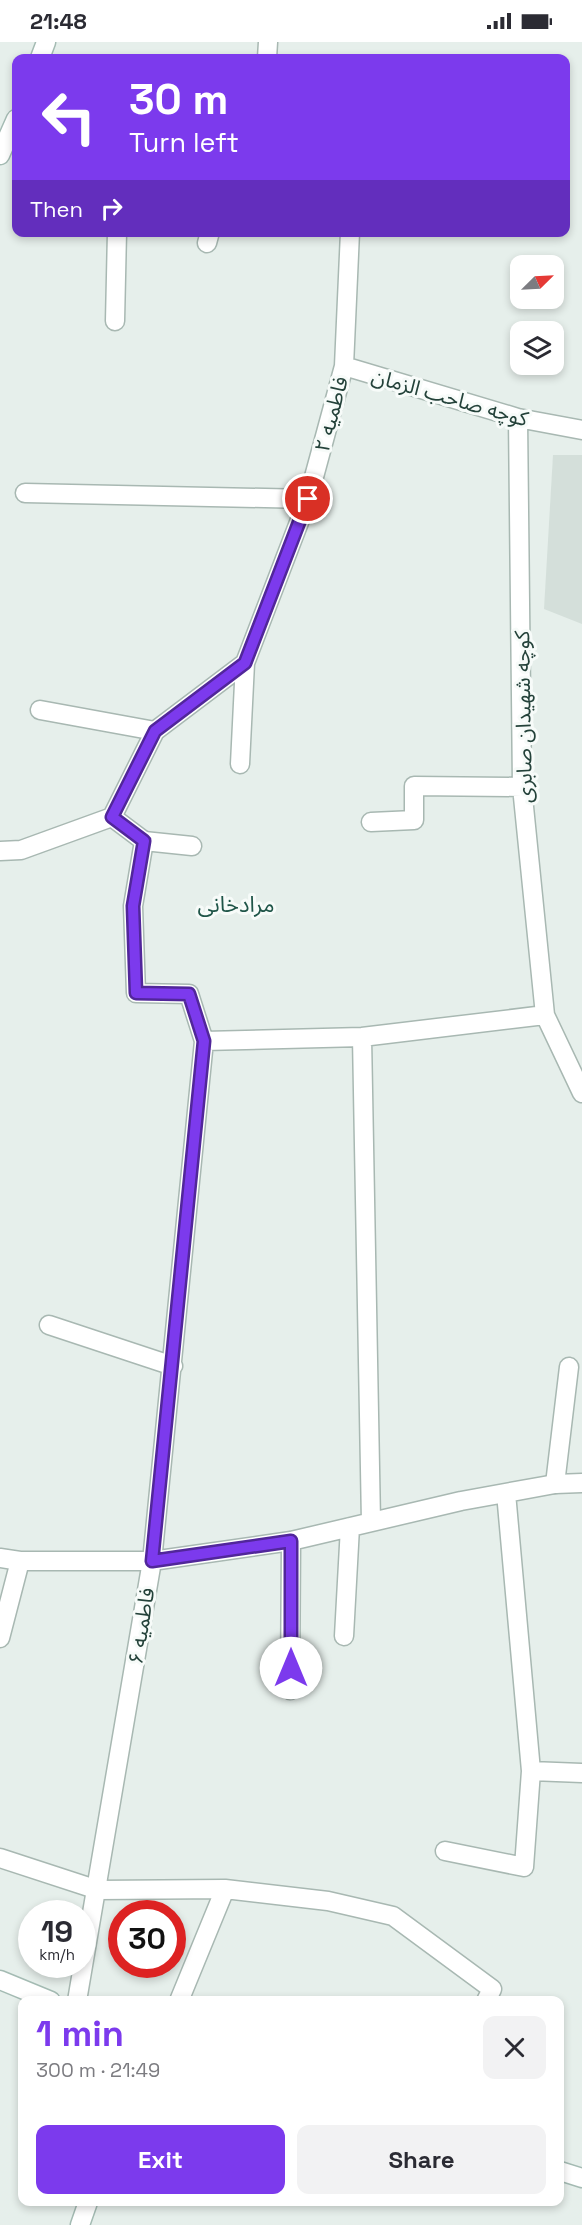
<!DOCTYPE html>
<html lang="en">
<head>
<meta charset="utf-8">
<style>
  body { margin:0; font-family:"Space Grotesk","Noto Sans Arabic",sans-serif; background:#f2f2f3; color:#2b2b33; height:100vh; display:flex; flex-direction:column; font-size:22px; white-space:nowrap }
  * { box-sizing:border-box; margin:0 }
  p { font-size:20px; color:#7c7c81 }
  .icon { flex:none; width:33px; height:33px; fill:none; stroke:currentColor; stroke-width:2; stroke-linecap:round; stroke-linejoin:round }
  .map { position:relative; flex:1; overflow:hidden }
  .side { position:absolute; left:18px; top:1954px; width:546px; height:210px; display:flex; flex-direction:column; background:#fff; border-radius:12px; box-shadow:0 3px 9px #0003 }
  .side>* { flex:none }
  .hud { position:absolute; left:12px; top:12px; width:558px; height:183px; border-radius:12px; box-shadow:0 3px 9px #0003; background:#7c3aed; color:#fff; overflow:hidden }
  .needle { width:39px; rotate:66deg }
  .fabs { position:absolute; left:510px; top:213px; display:grid; gap:12px }
  .fabs a { display:grid; place-items:center; width:54px; height:54px; border-radius:12px; background:#fff; box-shadow:0 3px 9px #0003; font-size:30px }
  .speed { position:absolute; left:18px; top:1858px; display:flex; gap:12px; font-size:30px; font-weight:700; text-align:center }
  .speed>* { display:grid; place-content:center; width:78px; height:78px; border-radius:50%; background:#fff; box-shadow:0 3px 9px #0003; line-height:1 }
  .speed small { font-size:15px; font-weight:400 }
  .speed .limit { border:9px solid #d22; background:#fff; color:#111 }
  .pin { position:absolute; display:grid; place-items:center; width:51px; height:51px; color:#fff; margin:-26px; border:3px solid #fff; border-radius:50%; box-shadow:0 2px 6px #0007 }
  .me { position:absolute; width:66px; margin:-33px; rotate:0deg; stroke-linejoin:round; filter:drop-shadow(0 0 4px #0008) }
  .turn { display:flex; align-items:center; gap:21px; height:126px; padding:0 18px; font-size:27px }
  .turn .icon { width:78px; height:78px; stroke-width:2.5 }
  .turn b { display:block; font-size:42px; line-height:51px }
  .then { display:flex; align-items:center; height:57px; padding:0 18px; background:#0003; gap:12px; font-size:22px }
  .round { display:grid; place-items:center; flex:none; width:63px; height:63px; border-radius:12px; background:#f2f2f3 }
  .overview { display:flex; align-items:center; justify-content:space-between; height:102px; padding:0 18px }
  h1 { font-size:36px; font-weight:800; line-height:45px; color:#7c3aed }
  .cta { display:flex; gap:12px; margin-top:auto; padding:12px 18px }
  .cta a { flex:1; height:69px; border-radius:12px; background:#7c3aed; color:#fff; font-size:24px; font-weight:800; line-height:69px; text-align:center }
  .cta a+a { background:#f2f2f3; color:#2b2b33 }
  .status { display:flex; justify-content:space-between; align-items:center; height:42px; padding:0 30px; background:#fff; direction:ltr }
  .status svg { height:16px; fill:currentColor }
  .map>svg:first-child { display:block }
</style>
</head>
<body>
<div class="status"><b>21:48</b><svg viewBox="0 0 49 12"><path d="M0 12V9h3v3zM5 12V6h3v6zM10 12V3h3v9zM15 12V0h3v12zM26 1h20v11H26zM47 4h2v5h-2z"/></svg></div>
<div class="map">
<svg width="582" height="2183" viewBox="0 0 582 2183">
  <rect width="100%" height="100%" fill="#e6efeb"/>
  <!-- built -->
  <path fill="#d4dfda" d="M553,413H582V582L544,567Z"/>
  <g fill="none" stroke-linecap="round" stroke-linejoin="round">
    <defs>
      <path id="lane" d="M144,799L192,804
        M555,1442L569,1325
        M0,1816L98,1848"/>
      <path id="street" d="M267,16L268,0
        M350,190L344,324L518,376L582,388
        M207,201L210,190
        M115,279L117,190
        M25,451L308,457
        M40,668L155,689
        M240,722L245,621
        M371,780L414,778V744L522,745
        M0,809L21,808L112,775L155,689L245,621L308,457L344,324
        M545,973L582,1051
        M362,995L371,1480
        M204,999L362,995L545,973L522,745L518,376
        M49,1283L173,1324
        M0,1516L20,1519H152L291,1499L461,1459L555,1442L582,1441
        M344,1594L350,1485
        M0,1596L20,1519
        M290,1648L291,1499
        M531,1729L582,1731
        M445,1809L524,1825L531,1729L506,1451
        M98,1848L225,1847L328,1859L393,1874L492,1947L486,1959
        M77,1959L152,1519L204,999L189,952L136,951L133,864L144,799L112,775
        M179,1959L225,1847"/>
      <path id="secondary" d="M40,16L46,0
        M0,113L16,77
        M0,1938L51,1959
        M560,2129L582,2136
        M80,2183L88,2160"/>
    </defs>
    <!-- lane casing -->
    <use href="#lane" stroke="#a8b8b2" stroke-width="21"/>
    <!-- street casing -->
    <use href="#street" stroke="#a8b8b2" stroke-width="21"/>
    <!-- secondary casing -->
    <use href="#secondary" stroke="#a4bbb3" stroke-width="21"/>
    <!-- lane -->
    <use href="#lane" stroke="#fff" stroke-width="18"/>
    <!-- street -->
    <use href="#street" stroke="#fff" stroke-width="18"/>
    <!-- secondary -->
    <use href="#secondary" stroke="#fff" stroke-width="18"/>
  </g>
  <g fill="none" stroke-linecap="round" stroke-linejoin="round">
    <defs>
      <path id="route" d="M291,1626V1499L152,1519L204,999L189,952L136,951L133,864L144,799L112,775L155,689L245,621L308,457"/>
    </defs>
    <!-- route casing -->
    <use href="#route" stroke="#51269a" stroke-width="15"/>
    <!-- route -->
    <use href="#route" stroke="#7c3aed" stroke-width="10"/>
  </g>
  <g text-anchor="middle" dominant-baseline="central" stroke-width="6" stroke-linejoin="round" paint-order="stroke">
    <!-- street labels -->
    <g font-size="21" fill="#24423a" stroke="#f7fbf9">
      <text transform="translate(450 355) rotate(16)">کوچه صاحب الزمان</text>
      <text transform="translate(331 372) rotate(-75)">فاطمیه ۲</text>
      <text transform="translate(523 675) rotate(-91)">کوچه شهیدان صابری</text>
      <text transform="translate(141 1584) rotate(-81)">فاطمیه ۶</text>
    </g>
    <!-- neighbourhood labels -->
    <g font-size="22" fill="#1f5548" stroke="#f7fbf9">
      <text x="236" y="862">مرادخانی</text>
    </g>
  </g>
</svg>
<div class="fabs">
<a><svg class="needle" viewBox="-14 -14 28 28"><path d="M0-13l5 13h-10z" fill="#e53935"/><path d="M0 13l5-13h-10z" fill="#7c7c81"/></svg></a>
<a><svg class="icon" aria-label="layers" viewBox="0 0 24 24"><path d="M12 4l9 5-9 5-9-5zM3 14l9 5 9-5"/></svg></a>
</div>
<div class="speed"><div>19<small>km/h</small></div><div class="limit">30</div></div>
<div class="pin" style="left:308px;top:457px;background:#d93025"><svg class="icon" aria-label="arrive" viewBox="0 0 24 24"><path d="M6 21V4h12l-3 4 3 4H6"/></svg></div>
<svg class="me" style="left:291px;top:1626px" viewBox="-20 -20 40 40"><circle r="19" fill="#fff"/><path d="M0-13L10 11 0 6-10 11z" fill="#7c3aed"/></svg>
<div class="hud">
<div class="turn"><svg class="icon" aria-label="left" viewBox="0 0 24 24"><path d="M17 20v-9H6M10 6l-5 5 5 5"/></svg><div><b>30 m</b>Turn left</div></div>
<div class="then">Then<svg class="icon" aria-label="right" viewBox="0 0 24 24"><path d="M7 20v-9h11M14 6l5 5-5 5"/></svg></div>
</div>
<section class="side">
<div class="overview"><div><h1>1 min</h1><p>300 m · 21:49</p></div><a class="round"><svg class="icon" aria-label="close" viewBox="0 0 24 24"><path d="M6 6l12 12M18 6L6 18"/></svg></a></div>
<div class="cta"><a>Exit</a><a>Share</a></div>
</section>
</div>
</body>
</html>
